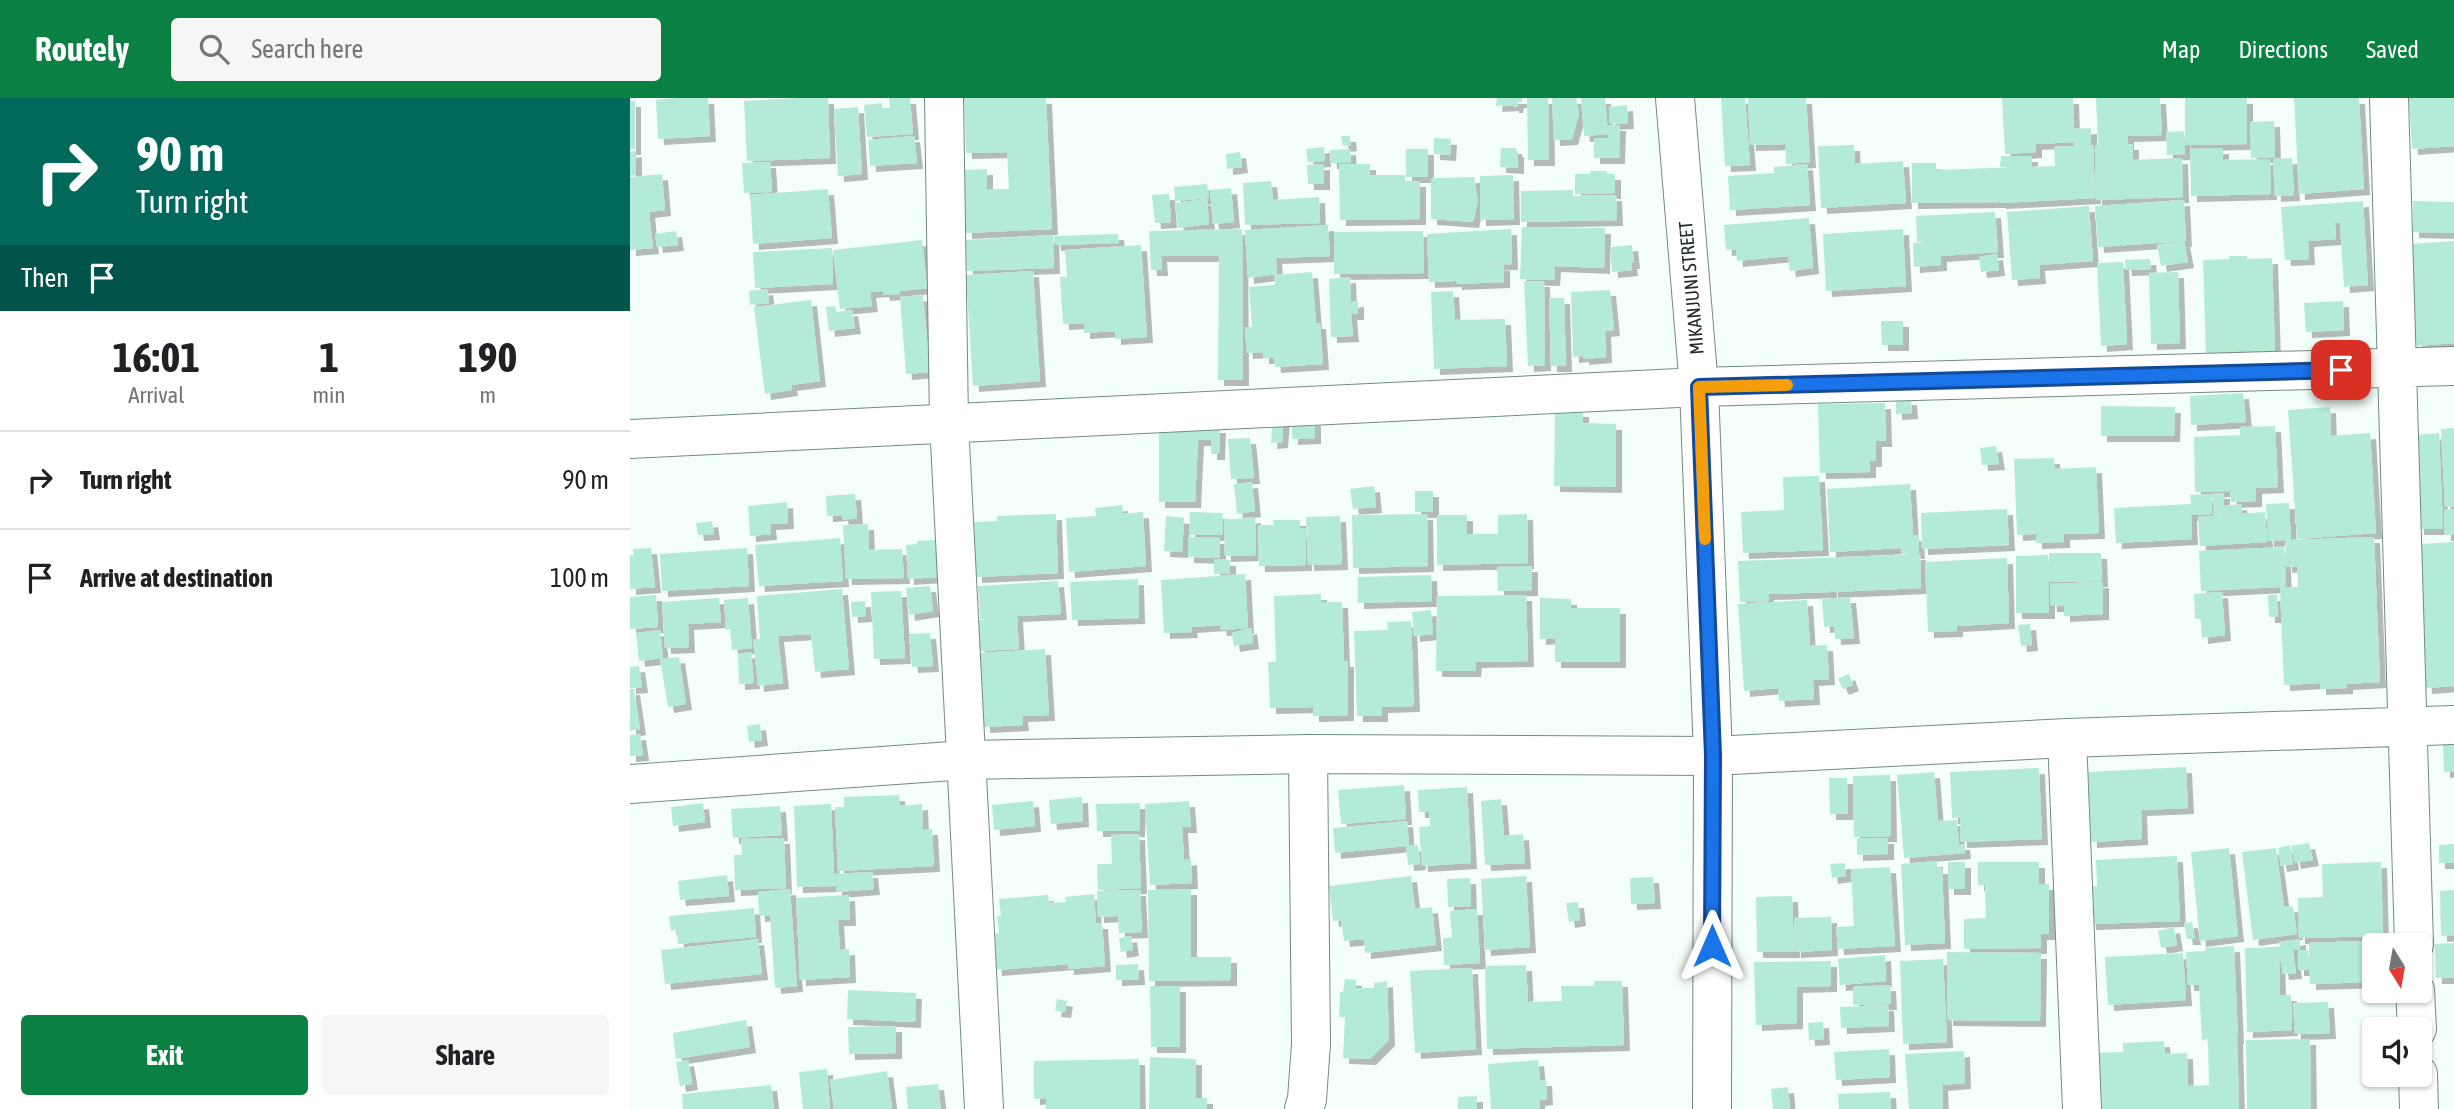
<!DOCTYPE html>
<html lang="en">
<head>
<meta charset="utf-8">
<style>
  body { margin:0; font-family:"Asap Condensed",sans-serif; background:#f6f6f6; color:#202124; height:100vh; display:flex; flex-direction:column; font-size:26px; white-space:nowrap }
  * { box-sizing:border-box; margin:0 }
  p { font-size:23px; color:#757577 }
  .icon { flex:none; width:38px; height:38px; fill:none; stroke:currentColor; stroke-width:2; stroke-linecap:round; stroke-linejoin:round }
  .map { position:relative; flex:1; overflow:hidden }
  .panel { display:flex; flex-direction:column; background:#fff; width:630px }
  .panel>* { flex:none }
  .top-card { background:#00695c; color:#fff; overflow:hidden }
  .needle { width:46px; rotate:169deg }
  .fabs { position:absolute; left:1732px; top:835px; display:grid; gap:14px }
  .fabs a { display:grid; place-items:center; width:70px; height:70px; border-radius:7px; background:#fff; box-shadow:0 2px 5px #0004; font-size:35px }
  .pin { position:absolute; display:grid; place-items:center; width:60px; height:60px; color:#fff; margin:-30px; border-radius:14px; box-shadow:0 4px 10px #0006 }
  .me { position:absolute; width:77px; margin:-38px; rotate:0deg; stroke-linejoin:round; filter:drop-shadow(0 0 5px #0008) }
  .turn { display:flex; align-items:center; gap:24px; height:147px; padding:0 21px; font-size:32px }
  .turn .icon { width:91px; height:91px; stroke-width:2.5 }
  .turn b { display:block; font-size:49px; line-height:60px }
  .then { display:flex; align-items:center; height:66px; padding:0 21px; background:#0003; gap:14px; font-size:26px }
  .eta { display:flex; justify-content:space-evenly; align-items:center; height:119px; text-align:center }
  .eta b { font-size:42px; font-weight:700; line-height:49px }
  .primary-button { display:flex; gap:14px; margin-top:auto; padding:14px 21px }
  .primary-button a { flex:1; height:80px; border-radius:7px; background:#0b8043; color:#fff; font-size:28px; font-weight:700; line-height:80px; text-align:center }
  .primary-button a+a { background:#f6f6f6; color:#202124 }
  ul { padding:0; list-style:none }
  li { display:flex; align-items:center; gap:21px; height:98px; padding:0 21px; border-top:2px solid #e0e0e0 }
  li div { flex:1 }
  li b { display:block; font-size:26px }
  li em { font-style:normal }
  header { display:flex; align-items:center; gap:42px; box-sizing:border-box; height:98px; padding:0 35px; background:#0b8043; color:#fff }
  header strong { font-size:33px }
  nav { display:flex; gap:38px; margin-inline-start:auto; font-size:24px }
  .search { width:490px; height:63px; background:#f6f6f6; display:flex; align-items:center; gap:18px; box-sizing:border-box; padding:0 24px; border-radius:7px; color:#757577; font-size:26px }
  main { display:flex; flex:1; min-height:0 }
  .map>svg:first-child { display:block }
</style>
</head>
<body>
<header>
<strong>Routely</strong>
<div class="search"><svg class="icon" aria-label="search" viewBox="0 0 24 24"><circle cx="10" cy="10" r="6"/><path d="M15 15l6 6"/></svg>Search here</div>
<nav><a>Map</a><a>Directions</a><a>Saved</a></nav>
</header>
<main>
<section class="panel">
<div class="top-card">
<div class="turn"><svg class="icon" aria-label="right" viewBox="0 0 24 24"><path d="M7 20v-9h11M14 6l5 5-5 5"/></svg><div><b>90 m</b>Turn right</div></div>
<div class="then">Then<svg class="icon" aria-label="arrive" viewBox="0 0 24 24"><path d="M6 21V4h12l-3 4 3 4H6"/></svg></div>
</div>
<div class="eta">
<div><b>16:01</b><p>Arrival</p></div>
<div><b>1</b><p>min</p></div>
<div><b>190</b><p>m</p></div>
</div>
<ul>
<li><svg class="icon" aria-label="right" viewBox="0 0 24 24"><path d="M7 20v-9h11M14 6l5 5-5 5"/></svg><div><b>Turn right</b></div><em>90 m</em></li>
<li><svg class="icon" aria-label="arrive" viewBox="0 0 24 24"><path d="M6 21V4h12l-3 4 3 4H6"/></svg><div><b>Arrive at destination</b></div><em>100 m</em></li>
</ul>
<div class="primary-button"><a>Exit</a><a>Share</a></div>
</section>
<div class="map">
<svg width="1824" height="1011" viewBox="0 0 1824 1011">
  <defs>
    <filter id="shadow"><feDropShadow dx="6" dy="6" stdDeviation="0" flood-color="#0004"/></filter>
  </defs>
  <rect width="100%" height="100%" fill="#f4fffa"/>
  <!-- building -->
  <path fill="#b4ebd6" filter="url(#shadow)" d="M47,0H78L80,38L28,41L26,2Z
    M168,0H198L200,60L117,63L114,3Z
    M259,0H280L283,36L237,39L234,7L252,5V10H260Z
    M334,0H416L422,131L336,135L334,72L357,71V91H379L377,54L336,55Z
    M867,0H892V4H888L887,9H883V7L866,8Z
    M897,0H918L919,62H898Z
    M922,0H946L949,16L942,41L924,42Z
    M951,0H975L978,36L954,38Z
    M1091,0H1115L1120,67L1095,68Z
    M1118,0H1176L1180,64L1156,66L1155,46L1120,47Z
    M1372,0H1443L1444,31L1461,30V46L1453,47H1463L1465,100L1370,105V104L1282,105V65H1306V72L1392,69H1370L1371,58H1402V69L1425,68L1424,49L1444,48L1445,44L1406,46V54L1375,56Z
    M1466,0H1530L1532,37L1498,38V46H1503V62L1552,60L1553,99L1466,102L1465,47H1468Z
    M1555,0H1617V46L1555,47Z
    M1664,0H1729L1734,91L1669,96Z
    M1779,0H1824V48L1782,51Z
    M0,3H5V51H0Z
    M997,7L998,25L980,26L979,9Z
    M228,9L232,76L208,78L204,11Z
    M1644,23L1645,59L1621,60L1620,24Z
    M978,27H990L989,60H964V40H978Z
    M1554,33L1555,56L1537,57L1536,34Z
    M284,38L287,65L240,68L238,42Z
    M711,38H720L721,47L713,48Z
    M804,40L821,41L820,57L804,56Z
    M1224,47L1225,66L1273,63L1276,105L1191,110L1188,48Z
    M694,49L695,63L678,64L676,51Z
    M871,50H886V53H888V70L870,69Z
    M1593,50V62L1640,61L1641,96L1561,98L1560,51Z
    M720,51L721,65H701L700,52Z
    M776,51H798V79H776Z
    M6,53V77L0,78V54Z
    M610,54L612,69L597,71L596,56Z
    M1662,60L1664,97L1645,98L1643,61Z
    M140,64L142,94L114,95L112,65Z
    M694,66V86H678L677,67Z
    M709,66H740V77H775V83H790V121L710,122Z
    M1177,66L1180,107L1100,112L1098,78L1144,75V69Z
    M960,73H977V76H985V95L945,96V76H960Z
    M32,76L35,112L19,114L23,150L0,152V79Z
    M883,77L884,121L850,122V78Z
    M844,79L848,103L843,124L801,121V80Z
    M641,83L643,102L689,99L690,125L615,127L613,85Z
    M577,86L579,100L545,103L544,89Z
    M601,90L604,124L583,126L580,92Z
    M198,91L202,140L123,146L120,97Z
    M943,92V98L986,97L987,122L891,124V93Z
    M539,96L541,124L525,125L522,97Z
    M577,101L579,126L548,130L545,105Z
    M1554,102L1556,143L1468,149L1465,108Z
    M1733,103L1738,187L1714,189L1710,125H1705L1706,141L1678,143L1679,161L1655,162L1651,109Z
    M1783,103L1824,104V135L1783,134Z
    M1459,108L1463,163L1409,167L1410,180L1382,182L1377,114Z
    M1365,114L1368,154L1311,158V167L1284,169L1283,145L1321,143L1287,144L1286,118Z
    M1179,120L1183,170L1160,173L1158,158L1107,163L1106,151L1096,152L1094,127Z
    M698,127L700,158L646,160L647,176L618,180L615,132Z
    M892,129L975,130L974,170L925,168L924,182L890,181Z
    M612,131L613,282H588L589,158H531L532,172H521L519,133Z
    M881,131L882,166L825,168L874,167V184L826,186V183L799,184L797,136Z
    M1273,131L1276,188L1196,193L1193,136Z
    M46,133L48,147L27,149L25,136Z
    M793,133L794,175L704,176V134Z
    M488,136L489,145L425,147L424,138Z
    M423,137L424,170L337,173L336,142Z
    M292,142L297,190L270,193V196L254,197L253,193L240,194L242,208L210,211L203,152Z
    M1554,143L1558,164L1531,168L1527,147Z
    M1824,143V245L1786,248L1779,146Z
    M511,147L517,239L485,241V233L454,235V225L433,226L430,179H437L435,152Z
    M1002,147L1004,165H1001L1002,172L982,174L980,149Z
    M202,150L203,186L125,190L123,154Z
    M1367,156L1369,172L1351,174L1349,159Z
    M1599,158H1617V161L1642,160L1645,255L1576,258L1573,162L1600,161Z
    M1520,161L1521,171L1496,172L1495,162Z
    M1493,164L1497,246L1471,248L1467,165Z
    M403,173L410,283L343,288L336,177Z
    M682,174L686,225H690L693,266L645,269L644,260H633V254L617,255L615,229H622L619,189L645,187L644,177Z
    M1548,174L1550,245L1521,246L1519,175Z
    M720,179L721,204L728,203V216H721L723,238L701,239L699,181Z
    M894,183H914L915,267L898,268Z
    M137,191L139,205L120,207L119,193Z
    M980,192L984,232L975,233L976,259L953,261V258L943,259L941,194Z
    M823,193L825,222L875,221L877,268L804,271L801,194Z
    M293,197L300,274L276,276L270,199Z
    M919,200H934L936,268H921Z
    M181,202L190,283L161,287L162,292L135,296L124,209Z
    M1713,203L1714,232L1676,234L1674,205Z
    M205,208L206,214L222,212L225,230L199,233L196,209Z
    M1251,223H1273V247H1252Z
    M1613,295L1616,324L1561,327L1560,298Z
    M1266,301H1281L1282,315L1266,316Z
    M1255,305L1256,343H1246V363H1240V374L1190,375L1188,306Z
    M1471,308L1545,309L1544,338H1471Z
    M1700,309L1701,338L1740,335L1746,435L1667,441L1658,312Z
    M925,313H953V325L986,326V389L924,388Z
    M643,317L654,318L652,344L641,345Z
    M662,322H685V340L662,341Z
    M1645,328L1648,389L1626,390V403L1601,404L1600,393L1565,394L1564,339L1610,337V329Z
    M529,329H590L589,356H581V342H568L565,404H529Z
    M1824,330V408L1815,409L1811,331Z
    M1809,335L1813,431H1788L1784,337Z
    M620,340L624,380L601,381L598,341Z
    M1366,348L1369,366L1352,367L1350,350Z
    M1424,360L1425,371L1466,369L1469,435L1434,436V444L1406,445V436L1387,437L1384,361Z
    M1189,378L1193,452L1113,455L1111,414L1154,412L1153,379Z
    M622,384L625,413L607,416L604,386Z
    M1280,386L1283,437H1288L1289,455L1271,456V450L1200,454L1197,391Z
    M744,388L746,409L723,411L720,391Z
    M785,393H803V414H785Z
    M1582,395H1594V408L1611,406L1612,415L1584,417Z
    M225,396L227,420L213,422L212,417L197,418L196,398Z
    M1581,396L1582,416L1561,417L1562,441L1486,445L1484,410L1561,406L1560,397Z
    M157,404L158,425L140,426L141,436L120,438L118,408Z
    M1659,405L1661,442L1744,439L1750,584L1717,586V590L1690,591V585L1654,587L1650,489L1571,493L1569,453L1654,449L1656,489H1668L1667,468L1656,469L1655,442L1638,443L1636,406Z
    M492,407L493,416L513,414L516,468L439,474L436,420L466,418L465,410Z
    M1377,411L1379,447L1292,451L1291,415Z
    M1824,411V436L1815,437L1814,412Z
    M560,414L593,415L592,437H559Z
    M1635,414L1637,444L1570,448L1568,419Z
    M426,416L428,475L346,479L344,424L367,423V418Z
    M797,416L798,468L723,470L722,417Z
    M897,416L898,465L807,467V417H837V436H868V417Z
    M536,418L554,420L552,454L534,453Z
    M710,418L712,466L678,467L676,419Z
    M625,419L626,457L595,458L594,422Z
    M643,422H670V430H675L676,467L629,468L628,427H644Z
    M82,423L84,436L68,437L66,425Z
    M238,426L239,452L272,451L274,480L216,481L213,427Z
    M558,439L590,440V460L558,459Z
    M210,440L213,483L129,488L125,447Z
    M305,442L307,479L278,481L276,447L287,446V443Z
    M1824,444V588L1796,590L1789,446Z
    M21,450L25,489L0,491V457H4L3,451Z
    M117,450L119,488L32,493L30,456Z
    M1419,455H1471L1472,483L1420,484L1419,480V515H1386V458L1418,457L1419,466Z
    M1290,456L1291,490L1202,494L1200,467L1201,494L1138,496L1139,503L1110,504L1108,463Z
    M1377,460L1379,525L1327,528V533L1298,534L1295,464Z
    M584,461L600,462V476H584Z
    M902,468V492L868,493L867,469Z
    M615,476L618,530L591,532L590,527L561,529L562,534L534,535L531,482Z
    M801,477L802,503L728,505V479Z
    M508,481L509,520L442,522L440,484Z
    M428,483L431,516L387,518L389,551L349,553L347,522L360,521H350L348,488Z
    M1473,484V516L1434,518V508H1421L1420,486Z
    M300,488L303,513L279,517L276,490Z
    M212,491L219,571L185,574L181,536L148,538L153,585L128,588L123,541H130L127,498Z
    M271,493L275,560L244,561L241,494Z
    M1592,494L1595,537L1572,540L1571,521H1565L1564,496Z
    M691,496V504H712L714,563H718V617L683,618V609L640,610L638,564H646L644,498Z
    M26,497L28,529L0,531V499Z
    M896,497L898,563L846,564L845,573H806L807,498Z
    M1638,497H1647L1648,519H1639Z
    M1220,499L1224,540L1205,541L1204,528L1194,529L1192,501Z
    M89,500L91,524L58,526L59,549L35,550L32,504Z
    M118,500L122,550L102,552L100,531L96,532L94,502Z
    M910,500L941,501V510H990V564H925V540L910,541Z
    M1177,502L1180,548L1197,547L1199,581L1183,582L1184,601L1149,603L1148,590L1114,593L1108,506Z
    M235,503L236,518L222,519L221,504Z
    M801,512L803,536L784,538L782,514Z
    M781,523L784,608L752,609V618H727L724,533L758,532L757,524Z
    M1400,526L1402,547L1391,548L1388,527Z
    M621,530L623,545L604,548L602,535Z
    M30,532L33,560L9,563L6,535Z
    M300,535L303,568L282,569L279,536Z
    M415,551L419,617L392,618L393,627L354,629L349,555Z
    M121,554L124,585L109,586L108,556Z
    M49,559L56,606L38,609L30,561Z
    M9,568L12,589L0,590V569Z
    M1219,576L1223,587L1213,591L1208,581Z
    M0,591H4L10,631L0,633Z
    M130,626L132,642L119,644L117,628Z
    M10,636L13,657L0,658V637Z
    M1813,646H1824V673L1814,674Z
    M1556,669L1558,710L1511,712L1512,741L1461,744L1458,674Z
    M1409,670L1412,741L1331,744L1330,720H1322L1320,674Z
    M1304,674L1308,723L1327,722L1329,746H1334L1335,755L1274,760L1267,677Z
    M1260,677L1261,738L1224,739L1223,678Z
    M1199,680H1217L1218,716H1200Z
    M774,687L776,721L711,726L708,692Z
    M837,689L841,765L792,768L789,729L800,728L799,714H789L788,692Z
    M269,697L270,708L292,706L293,731H302L304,768L208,773L205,709H214V699Z
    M452,699L453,723L421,726L419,702Z
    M871,701L874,738L893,736L895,765L855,767L851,703Z
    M403,703L405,728L364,732L362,707Z
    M559,703L561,729H552L554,762L561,761L562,785L520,787L515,706Z
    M73,705L75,724L43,728L41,709Z
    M510,705L509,733H467L466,706Z
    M201,706L204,776L242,774L244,791L206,794V788L167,789L164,708Z
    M150,708L152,737L103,740L101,711Z
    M777,723L779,748L788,747L790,766L778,767L776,748L705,755L703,730Z
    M509,736L511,790L468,792L467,766H482L481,737Z
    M154,740L156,790L105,792L104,757H112L111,741Z
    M1227,740H1258V756L1227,757Z
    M1679,745L1683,762L1665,765L1661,748Z
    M1824,746V765H1809V747Z
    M1660,747L1663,766L1651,768L1648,750Z
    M1599,750L1608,838L1570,843L1561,754Z
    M1646,750L1654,809L1663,808L1667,836L1623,842L1612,754Z
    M1547,758L1550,823L1460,826L1458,789L1467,788L1466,762Z
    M1307,763V770H1312L1315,845L1275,847L1271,766Z
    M1318,764H1335V791H1318Z
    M1348,764H1409V786H1419V836H1411V850L1334,851V821L1356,820L1355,787H1348Z
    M1751,764L1753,838L1669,840L1668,800L1693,799L1692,766Z
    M1215,765L1216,778L1202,780L1200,766Z
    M1260,769L1265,848L1208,851L1206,829L1224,828L1221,771Z
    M97,777L99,798L50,802L48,783Z
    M781,778L785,811L802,809L806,847L735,855L734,841L714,843L711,822L703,823L699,788Z
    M896,778L900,849L855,852L851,781Z
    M1023,779L1025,805L1001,806L1000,780Z
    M840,780L841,808L818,809L817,781Z
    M160,791L167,888L145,890L140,817L129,818L128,794Z
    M561,791V859H601V882L519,883L518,792Z
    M510,792L512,834L489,835L488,818L468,819L467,793Z
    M1824,792V837L1811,838L1810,793Z
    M464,796L466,825H472L475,868L438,871V866L366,872L363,836L369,835L367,818H371L369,801L418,797L419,805L436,804L435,799Z
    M219,797L220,822H208L210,852L219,851L220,879L170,882L166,800Z
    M1162,798L1164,854H1127L1126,799Z
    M948,804L950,822L939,824L936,805Z
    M124,810L126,839L48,846L47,831L41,833L39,818Z
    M847,811L850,865L814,867L813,840H822L820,813Z
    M1201,819L1202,852L1165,854L1164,820Z
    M1562,824L1565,841H1557L1554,825Z
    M1544,829L1547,847L1531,850L1528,833Z
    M501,838L503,852L491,854L489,840Z
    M128,841L132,876L35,886L31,852Z
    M1670,841V852H1678L1679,872H1668V851L1663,852L1666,875L1653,876L1649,853L1650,897H1661L1662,932L1617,934L1615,850L1650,849L1649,844Z
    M1758,842V847H1745V884L1680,886L1679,845Z
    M1824,845V880H1806L1805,846Z
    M1604,848L1608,940H1607L1609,1011H1465L1463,955L1493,954V945L1534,943L1535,956L1557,955L1558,988L1579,987L1578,941L1572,942L1569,887H1558L1556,854L1576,853L1575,850Z
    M1317,854L1411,855L1410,923L1317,922Z
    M1553,855L1556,902L1478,907L1475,859Z
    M1255,857L1256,883L1210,887L1208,861Z
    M1313,861L1317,944L1273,946L1270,863Z
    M1201,863V888L1167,889V925L1126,927L1124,864Z
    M508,866L509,881L486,882V867Z
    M896,867L898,904L932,903L931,888H964V883H992L994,947L857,951L855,868Z
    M842,870L846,951L785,955L780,873Z
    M715,881L726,882V890H744V885L757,883L759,942L740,961L713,960L715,919H709L710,894H713Z
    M1260,887L1261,906L1223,907V889Z
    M520,888H550V949H521Z
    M218,892L286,895L285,924L217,921Z
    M427,901L437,903L435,914L425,913Z
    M1698,904L1700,935L1665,936L1663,905Z
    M1258,907L1259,928L1211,930L1210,909Z
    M116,922L120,949L46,961L43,935Z
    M1193,924L1194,941L1179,942L1178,925Z
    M266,928V955L219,956L218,929Z
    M1680,941L1681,1011H1617L1616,942Z
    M1259,951L1260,979L1206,982L1204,954Z
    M1334,953L1335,985L1312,987L1313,1011H1279L1275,956Z
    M520,959L566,961V1000H577V1011H519Z
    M509,961L510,1011H416V1000L404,1001V963Z
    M58,962L62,986L50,988L46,964Z
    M908,962L910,982H916L917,1001L909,1002L910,1011H861L858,966Z
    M197,971L200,1011H173L169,974Z
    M257,973L262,1011H204L200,982Z
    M308,986L311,1011H278L276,989Z
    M141,987L144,1011H53L52,996Z
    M1158,989L1160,1011H1143L1141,991Z
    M1260,994L1261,1011H1209L1208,996Z
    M847,998V1011H828V999Z"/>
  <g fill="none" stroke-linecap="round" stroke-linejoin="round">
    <defs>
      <path id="minor" d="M314,0L319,324L354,1011
        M1045,0L1069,289L1083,658L1082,1011
        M1759,0L1784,847
        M0,341L1069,289L1824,268
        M1437,640L1452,1011
        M0,686L336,662L678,656L1083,658L1437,640L1824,627
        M1785,892L1787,931
        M1788,976L1789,1011
        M674,1011L677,1001L681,946L678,656"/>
    </defs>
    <!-- minor casing -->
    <use href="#minor" stroke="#728b81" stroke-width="40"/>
    <!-- minor -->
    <use href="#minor" stroke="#fff" stroke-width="38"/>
  </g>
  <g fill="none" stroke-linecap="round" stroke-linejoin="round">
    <defs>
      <path id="route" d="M1082,848L1083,658L1069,289L1711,272"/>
    </defs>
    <!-- route casing -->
    <use href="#route" stroke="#114b97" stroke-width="18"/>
    <!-- route -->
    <use href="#route" stroke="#1a73e8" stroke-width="12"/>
    <!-- slow -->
    <path stroke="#f59e0b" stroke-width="12" d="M1075,441L1069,289L1157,287"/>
  </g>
  <g text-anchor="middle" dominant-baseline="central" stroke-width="7" stroke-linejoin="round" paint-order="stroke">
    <!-- street labels -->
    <g font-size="19" fill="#202b27" stroke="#fff">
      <text transform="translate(1061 190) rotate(-95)">MIKANJUNI STREET</text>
    </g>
  </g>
</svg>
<div class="fabs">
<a><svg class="needle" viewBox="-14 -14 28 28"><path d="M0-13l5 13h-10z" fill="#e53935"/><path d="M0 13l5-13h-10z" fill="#757577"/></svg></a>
<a><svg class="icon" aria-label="sound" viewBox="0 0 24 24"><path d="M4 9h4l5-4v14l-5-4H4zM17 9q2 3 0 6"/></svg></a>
</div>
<div class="pin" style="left:1711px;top:272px;background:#d93025"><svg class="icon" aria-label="arrive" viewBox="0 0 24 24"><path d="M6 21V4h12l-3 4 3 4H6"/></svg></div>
<svg class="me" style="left:1082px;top:848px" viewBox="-20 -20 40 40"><path d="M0-17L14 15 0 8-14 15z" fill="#1a73e8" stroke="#fff" stroke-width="4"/></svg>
</div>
</main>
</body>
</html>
